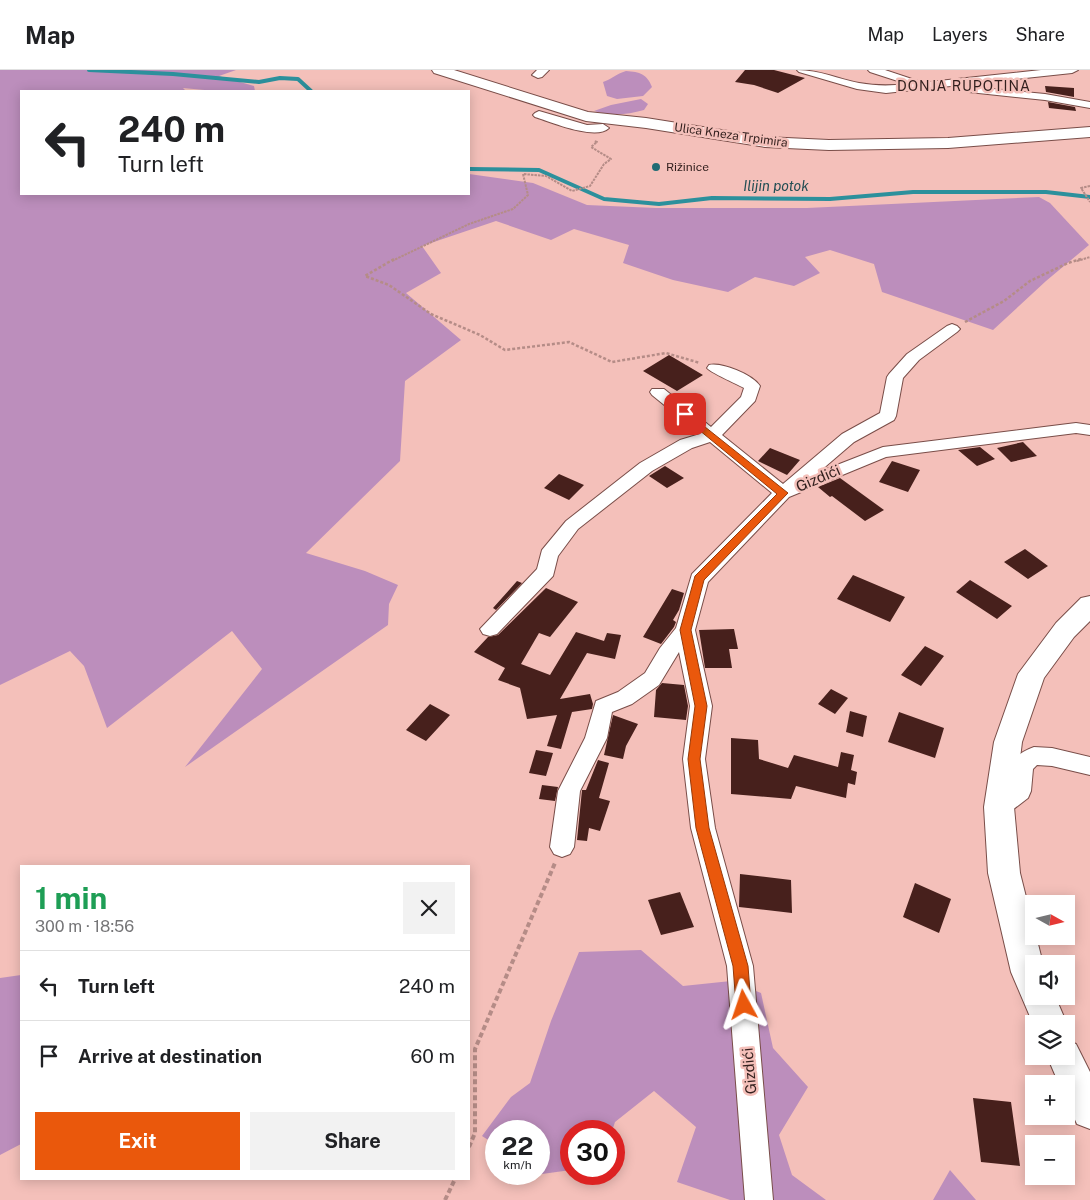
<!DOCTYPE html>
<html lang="en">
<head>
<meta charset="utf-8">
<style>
  body { margin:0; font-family:"Public Sans",sans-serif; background:#f2f2f2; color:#202124; height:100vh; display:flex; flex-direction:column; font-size:19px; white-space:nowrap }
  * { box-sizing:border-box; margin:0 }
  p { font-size:16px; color:#757577 }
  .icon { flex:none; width:28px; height:28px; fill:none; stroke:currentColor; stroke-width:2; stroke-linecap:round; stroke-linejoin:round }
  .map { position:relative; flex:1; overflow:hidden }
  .drawer { position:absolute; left:20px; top:795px; width:450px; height:315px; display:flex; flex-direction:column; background:#fff; border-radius:0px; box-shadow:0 2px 12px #0003 }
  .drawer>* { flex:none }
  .top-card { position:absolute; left:20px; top:20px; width:450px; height:105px; border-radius:0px; box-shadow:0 2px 12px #0003; background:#fff; color:#202124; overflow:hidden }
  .needle { width:32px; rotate:98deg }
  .buttons { position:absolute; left:1025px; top:825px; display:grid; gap:10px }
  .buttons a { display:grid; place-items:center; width:50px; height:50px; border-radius:0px; background:#fff; box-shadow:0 2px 12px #0003; font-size:25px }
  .speed { position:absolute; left:485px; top:1050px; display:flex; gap:10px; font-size:25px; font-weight:700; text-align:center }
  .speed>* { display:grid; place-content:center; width:65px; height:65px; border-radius:50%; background:#fff; box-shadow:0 2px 12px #0003; line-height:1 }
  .speed small { font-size:12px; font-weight:400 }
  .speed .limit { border:8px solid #d22; background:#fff; color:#111 }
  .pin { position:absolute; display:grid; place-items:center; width:42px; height:42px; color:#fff; margin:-21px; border-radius:10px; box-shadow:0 2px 8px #0006 }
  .me { position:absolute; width:55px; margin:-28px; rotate:355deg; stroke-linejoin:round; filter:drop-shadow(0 0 4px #0008) }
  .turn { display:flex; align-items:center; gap:18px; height:105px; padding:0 15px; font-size:22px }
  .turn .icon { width:65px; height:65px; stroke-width:2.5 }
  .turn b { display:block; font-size:35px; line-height:42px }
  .round { display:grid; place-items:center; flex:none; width:52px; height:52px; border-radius:0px; background:#f2f2f2 }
  .head { display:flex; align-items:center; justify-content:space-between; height:85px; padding:0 15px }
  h1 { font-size:30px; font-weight:700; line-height:38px; color:#1e9e55 }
  .primary-button { display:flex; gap:10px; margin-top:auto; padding:10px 15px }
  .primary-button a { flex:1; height:58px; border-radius:0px; background:#ea580c; color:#fff; font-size:20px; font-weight:700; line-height:58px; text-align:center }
  .primary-button a+a { background:#f2f2f2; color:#202124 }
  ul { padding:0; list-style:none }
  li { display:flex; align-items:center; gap:15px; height:70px; padding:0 15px; border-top:1px solid #e0e0e0 }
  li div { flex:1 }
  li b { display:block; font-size:19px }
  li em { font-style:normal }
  header { display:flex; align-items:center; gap:30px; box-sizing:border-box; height:70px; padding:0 25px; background:#fff; border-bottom:1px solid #e0e0e0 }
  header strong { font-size:24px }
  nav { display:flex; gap:28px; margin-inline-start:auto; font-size:18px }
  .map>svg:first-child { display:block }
</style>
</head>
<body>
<header>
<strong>Map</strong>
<nav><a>Map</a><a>Layers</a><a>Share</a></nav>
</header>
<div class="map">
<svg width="1090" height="1130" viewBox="0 0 1090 1130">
  <rect width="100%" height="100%" fill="#f4c0ba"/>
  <!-- green -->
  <path fill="#bc8ebc" d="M0,0H236L219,6L254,16L255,21H215L183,18L186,21H21V124H469V104L533,113L587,135L656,138H807L1039,127L1050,133L1089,175L1046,211L993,260L882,222L874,194L830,180L805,187L820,203L794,216L755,207L728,222L673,210L623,193L629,175L574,159L551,170L496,151L422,176L441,203L406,223L461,270L405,311L400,391L306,483L365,501L398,515L389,534L388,555L185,697L262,599L232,561L107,658L84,596L70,581L0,615Z
    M626,1C640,2 647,4 652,17L643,26L617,29L607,26L603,12C612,9 616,4 626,1Z
    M641,29L648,34L644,40C626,45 612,46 594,41L611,35Z
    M641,880L683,916L731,911L761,923L773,978L808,1017L779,1065L792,1105L826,1130H730L677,1112L696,1057L654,1021L615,1052L612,1061H571V1100L542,1104L539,1101V1061H496V1075L482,1066L511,1027L530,1013L551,951L579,882Z
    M21,905V1074L0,1085V908Z
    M950,1100L976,1130H933Z"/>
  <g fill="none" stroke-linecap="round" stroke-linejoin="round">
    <!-- stream -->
    <path stroke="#2c909c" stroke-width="4" d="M89,0L173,4L259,12L280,8L298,9L311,21
      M469,99L539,100L604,129L659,134L712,128L830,129L913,122H1046L1090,127"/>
  </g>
  <!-- building -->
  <path fill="#47201c" d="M745,0H774L805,8L778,23L754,15L735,12Z
    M1045,16L1074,18V27L1046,22Z
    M1048,32L1075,37L1076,41L1049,38Z
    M669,285L703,305L677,321L643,301Z
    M1023,372L1037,386L1011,392L997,378Z
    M980,377L995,389L977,396L958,380Z
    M770,378L800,390L787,405L758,391Z
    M892,391L920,400L908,422L879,412Z
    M665,396L684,408L667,418L649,406Z
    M559,404L584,415L569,430L544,418Z
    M840,408L884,440L865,451L832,426L830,427L818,417Z
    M1025,479L1048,496L1028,509L1004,492Z
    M853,505L905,527L890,552L837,529Z
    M970,510L1012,536L997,549L956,522Z
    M517,511L522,513L496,540L493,538Z
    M546,518L578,532L550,567L539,563L521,594L550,605L576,562L604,571L607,563L621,565L615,589L587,583L560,629L590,624L593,634L592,639L572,642L561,679L547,676L557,645L527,649L520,618L498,610L505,598L474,582L488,567L498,565Z
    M672,519L684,523L679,540L673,550L676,552L674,557L661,574L643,567Z
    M734,559L738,579H729L732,598H705L699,560Z
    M925,576L944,586L921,616L901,605Z
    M662,613L684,615L688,636L686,650L654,647L656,620Z
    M831,619L848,628L835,644L818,634Z
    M430,634L450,645L426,671L406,660Z
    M850,641L867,646L863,667L846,662Z
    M899,642L944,658L935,688L888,672Z
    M613,645L638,654L626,676L623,689L604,685Z
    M731,668L758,670L759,689L788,698L794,685L838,697L841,682L854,685L851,700L857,702L855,715L848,713L846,728L796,716L791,729L731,724Z
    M536,680L553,683L546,706L529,703Z
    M598,690L609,693L599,728L610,731L600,761L589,758L587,771L577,770L582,720H586Z
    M542,715L558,717L555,731L539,729Z
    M740,804L791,810L792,843L739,837Z
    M915,813L951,829L939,863L903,847Z
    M680,822L694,857L661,865L648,830Z
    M973,1028L1011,1032L1020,1096L981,1092Z"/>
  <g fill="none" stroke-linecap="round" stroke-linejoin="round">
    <defs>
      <path id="minor" d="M537,0H549L542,7L538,8L532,5Z
        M797,0C820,0 838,9 859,13C876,16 890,16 907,14L870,2L868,0H885L918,11L920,13L1041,0H1078L1072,3L886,23L857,19L799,2Z
        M973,17L1045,24L1090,32V38L1045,30L969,22L967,20L969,18Z
        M539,41L587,55L603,54L609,58C596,71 551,52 535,47L533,45L535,43Z
        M952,254L957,256L960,259L957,262L919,290L903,308L896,346L894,350L854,372L819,402L883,377L1076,353L1090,355V365L1076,363L886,387L789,427L708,512L695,560L712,636L705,689L715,758L753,896L773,1130H745L727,896L691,758L683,689L690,636L679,582L659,615L632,634L612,642L607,668L580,721L574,777L570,784L562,787L554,784L550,777L558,721L585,668L596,631L618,622L645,603L660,578L676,558L692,504L772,423L710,372L692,378L652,401L578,459L558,486L553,506L497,564L490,566L483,564L480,559L537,499L542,480L566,451L640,393L680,370L700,364L652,325L650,322L652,319H664L711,357L741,327L744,318C735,313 711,303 707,298L709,295C722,292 753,305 760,316L755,331L722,365L783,414L842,364L880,343L887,307L889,304L907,284L947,256Z
        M1034,677L1052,678L1090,687V705L1052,696L1037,695L1033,699L1031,721L1028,728L1007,744L999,747L991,744L988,737L991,730L1009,717C1010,695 1012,685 1034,677Z"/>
      <path id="major" d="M432,0H454L588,42L646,48L765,67L829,70L948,68L1090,57V67L948,78L829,80L765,77L646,58L586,51L434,3Z
        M1090,526V551L1074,567L1044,608L1022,672L1014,737L1020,803L1034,859V866H1036L1043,894H1034V926H1055L1067,954L1066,956V954H1034V956L1011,902L988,803L984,737L994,672L1018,604L1056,553L1081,528Z
        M1066,970L1076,974L1090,1002V1059L1077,1054L1066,1030V1014H1059L1047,986H1066Z"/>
    </defs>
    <!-- minor casing -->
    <use href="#minor" stroke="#794d48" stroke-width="2"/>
    <!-- major casing -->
    <use href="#major" stroke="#794d48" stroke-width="2"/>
    <!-- path-far2 -->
    <path stroke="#b58c87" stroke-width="2" stroke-dasharray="2.5 1" stroke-linecap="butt" d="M1090,116L1081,118L1090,132
      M392,191L469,154L513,139L528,125L523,104L546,106L572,121L590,116L604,94L611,89L591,77L597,72L594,71
      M1077,191L1090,187"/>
    <!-- path-far1 -->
    <path stroke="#b58c87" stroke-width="2.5" stroke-dasharray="3 2" stroke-linecap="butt" d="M394,189L365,206L389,215L431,244L480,265L505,280L569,272L612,292L666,283L700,293
      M965,252L1004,231L1030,211L1068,193L1081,189"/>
    <!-- path -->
    <path stroke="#b58c87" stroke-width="4" stroke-dasharray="5 3" stroke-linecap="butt" d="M469,1077L475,1063V979L555,793
      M445,1130L455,1109"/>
    <!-- minor -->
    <use href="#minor" fill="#fff" fill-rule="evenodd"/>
    <!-- major -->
    <use href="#major" fill="#fff" fill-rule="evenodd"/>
  </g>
  <!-- route -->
  <path fill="#ea580c" stroke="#983908" d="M685,341L788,423L704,510L691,560L707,636L700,689L709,758L748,896L751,935L749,940L744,942L738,940L736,935L733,896L696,758L688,689L695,636L680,560L695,506L777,424L682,346V342Z"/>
  <!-- markers -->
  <circle fill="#206b74" stroke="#f4c0ba" stroke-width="2" cx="656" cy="97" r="5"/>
  <g text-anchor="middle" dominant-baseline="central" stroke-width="5" stroke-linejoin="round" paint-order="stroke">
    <!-- far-street labels -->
    <g font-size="12" fill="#321f1d" stroke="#f4c0ba">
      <text transform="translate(731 65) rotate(8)">Ulica Kneza Trpimira</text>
    </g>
    <!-- far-poi labels -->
    <g font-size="12" fill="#321f1d" stroke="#f4c0ba" text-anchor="start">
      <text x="666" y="97">Rižinice</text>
    </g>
    <!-- far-neighbourhood labels -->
    <g font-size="14" letter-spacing="1" fill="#321f1d" stroke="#f4c0ba">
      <text x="964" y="16">DONJA RUPOTINA</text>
    </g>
    <!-- far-water labels -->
    <g font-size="14" font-style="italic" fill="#244e54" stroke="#f4c0ba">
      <text x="776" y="116">Ilijin potok</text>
    </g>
    <!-- street labels -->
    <g font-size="15" fill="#321f1d" stroke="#f4c0ba">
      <text transform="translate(818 408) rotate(-23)">Gizdići</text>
      <text transform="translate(749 1001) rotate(-95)">Gizdići</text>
    </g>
  </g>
</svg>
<div class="buttons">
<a><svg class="needle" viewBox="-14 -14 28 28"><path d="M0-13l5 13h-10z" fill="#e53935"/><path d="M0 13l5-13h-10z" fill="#757577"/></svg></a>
<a><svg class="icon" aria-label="sound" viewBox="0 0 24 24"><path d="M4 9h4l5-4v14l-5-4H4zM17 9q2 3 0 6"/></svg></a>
<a><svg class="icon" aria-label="layers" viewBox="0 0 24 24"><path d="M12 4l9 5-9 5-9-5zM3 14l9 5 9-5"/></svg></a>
<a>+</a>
<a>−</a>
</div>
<div class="speed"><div>22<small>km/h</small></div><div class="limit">30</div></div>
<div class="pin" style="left:685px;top:344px;background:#d93025"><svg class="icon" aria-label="arrive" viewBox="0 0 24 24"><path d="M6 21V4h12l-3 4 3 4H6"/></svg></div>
<svg class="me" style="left:744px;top:935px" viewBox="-20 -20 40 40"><path d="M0-17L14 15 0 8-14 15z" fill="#ea580c" stroke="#fff" stroke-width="4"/></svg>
<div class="top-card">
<div class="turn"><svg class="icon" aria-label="left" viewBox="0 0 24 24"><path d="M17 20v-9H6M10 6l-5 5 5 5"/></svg><div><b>240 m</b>Turn left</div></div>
</div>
<section class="drawer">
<div class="head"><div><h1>1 min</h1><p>300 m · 18:56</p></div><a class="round"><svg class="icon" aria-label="close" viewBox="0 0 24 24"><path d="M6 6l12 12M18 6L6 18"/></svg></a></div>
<ul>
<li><svg class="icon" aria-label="left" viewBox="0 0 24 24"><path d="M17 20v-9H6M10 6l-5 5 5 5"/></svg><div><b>Turn left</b></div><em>240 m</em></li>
<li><svg class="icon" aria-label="arrive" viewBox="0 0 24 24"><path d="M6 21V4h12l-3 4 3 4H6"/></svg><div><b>Arrive at destination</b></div><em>60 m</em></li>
</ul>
<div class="primary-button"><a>Exit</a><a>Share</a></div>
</section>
</div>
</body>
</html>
